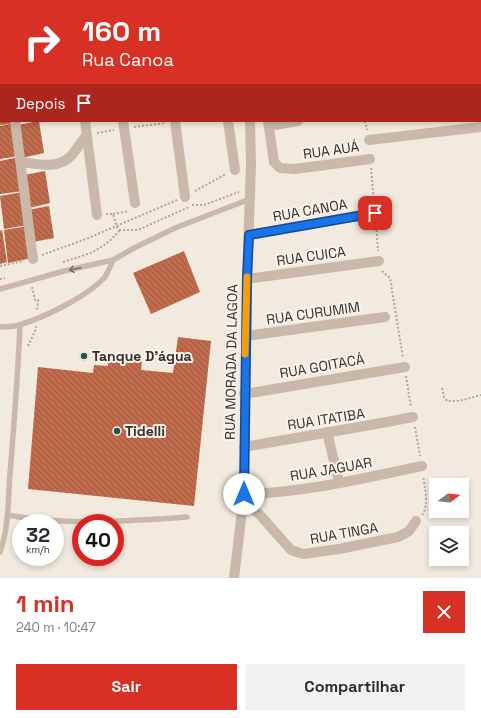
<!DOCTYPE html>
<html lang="pt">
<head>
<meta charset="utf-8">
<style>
  body { margin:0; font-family:"Space Grotesk",sans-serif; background:#f2f2f3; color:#2b2b33; height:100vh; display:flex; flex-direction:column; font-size:15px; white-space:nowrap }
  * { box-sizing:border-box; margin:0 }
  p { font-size:13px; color:#7c7c81 }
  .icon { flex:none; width:22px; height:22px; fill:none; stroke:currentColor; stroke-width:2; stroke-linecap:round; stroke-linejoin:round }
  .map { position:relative; height:578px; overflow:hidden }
  .drawer { display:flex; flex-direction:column; background:#fff; flex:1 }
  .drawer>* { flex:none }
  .banner { position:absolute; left:0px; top:0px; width:481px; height:122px; box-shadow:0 2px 6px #0003; background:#d93025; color:#fff; overflow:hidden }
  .needle { width:26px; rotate:74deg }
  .fabs { position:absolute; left:429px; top:478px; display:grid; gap:8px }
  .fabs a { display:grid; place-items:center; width:40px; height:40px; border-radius:0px; background:#fff; box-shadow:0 2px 6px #0003; font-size:20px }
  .speed { position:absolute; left:12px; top:514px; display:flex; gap:8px; font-size:20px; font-weight:700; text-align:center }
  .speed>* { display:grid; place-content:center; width:52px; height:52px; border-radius:50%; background:#fff; box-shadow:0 2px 6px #0003; line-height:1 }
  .speed small { font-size:10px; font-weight:400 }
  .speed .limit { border:6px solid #d22; background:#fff; color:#111 }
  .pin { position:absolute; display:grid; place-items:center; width:34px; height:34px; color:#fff; margin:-17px; border-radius:8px; box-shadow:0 2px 6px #0006 }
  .me { position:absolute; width:44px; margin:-22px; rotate:0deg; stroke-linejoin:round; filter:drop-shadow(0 0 3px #0008) }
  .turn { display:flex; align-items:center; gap:14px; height:84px; padding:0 16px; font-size:18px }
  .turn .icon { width:52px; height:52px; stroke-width:2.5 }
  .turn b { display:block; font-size:28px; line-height:34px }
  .then { display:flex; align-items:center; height:38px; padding:0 16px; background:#0003; gap:8px; font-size:15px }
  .round { display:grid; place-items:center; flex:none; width:42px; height:42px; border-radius:0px; background:#f2f2f3 }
  .overview { display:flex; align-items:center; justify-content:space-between; height:68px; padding:0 16px }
  h1 { font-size:24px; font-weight:800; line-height:30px; color:#d93025 }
  .primary-button { display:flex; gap:8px; margin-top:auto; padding:8px 16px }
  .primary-button a { flex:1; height:46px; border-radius:0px; background:#d93025; color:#fff; font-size:16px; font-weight:800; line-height:46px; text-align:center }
  .primary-button a+a { background:#f2f2f3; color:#2b2b33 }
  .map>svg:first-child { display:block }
</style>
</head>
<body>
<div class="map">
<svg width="481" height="578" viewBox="0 0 481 578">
  <defs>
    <pattern id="building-back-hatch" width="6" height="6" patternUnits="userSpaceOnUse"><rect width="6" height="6" fill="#c16b4d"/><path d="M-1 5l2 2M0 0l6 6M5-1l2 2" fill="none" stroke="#9e5840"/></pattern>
  </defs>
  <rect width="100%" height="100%" fill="#f2e9df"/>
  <!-- building -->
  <path fill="url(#building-back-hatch)" d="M0,121H14V123L0,125Z
    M39,121L44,153L22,158L18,125Z
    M15,123L19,156L0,159V126Z
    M19,157L23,191L0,194V161Z
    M45,171L50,203L29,208L24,175Z
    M23,192L27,225L4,229L0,196Z
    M49,206L54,238L33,242L28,210Z
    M28,226L32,258L8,263L4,230Z
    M2,230L7,262L0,264V231Z
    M184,251L200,292L151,314L133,273Z
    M178,337L211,341L194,506L28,489L38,367L93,373L94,365L108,366L109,355L142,360L141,370L173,373Z
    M79.5 356a4.5 4.5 0 1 1 9 0a4.5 4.5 0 1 1-9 0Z"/>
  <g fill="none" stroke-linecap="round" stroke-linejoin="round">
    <!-- path -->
    <path stroke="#b6a395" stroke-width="2" stroke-dasharray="2 2" stroke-linecap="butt" d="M215,0V1
      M345,0V1
      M365,121L367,130
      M134,127L166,123
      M97,133L114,130
      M371,168L374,203
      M195,191L226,174
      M192,205H204L239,192
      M106,214H113L117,227L120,230H138L189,207
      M113,214L129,211
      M376,222L378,251
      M42,255L86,239L177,200
      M63,262C89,254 102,251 120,230
      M0,266L24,261
      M382,271L390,278L403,358
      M0,279L5,278
      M32,287L35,300H38L37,310
      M28,346L36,329V326
      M406,376L411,407
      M442,388L444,397L447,401H459L481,395
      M415,427L420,456
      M422,515C429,507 425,486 423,476"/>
    <!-- service -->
    <path stroke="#cab9ab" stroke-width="5.5" d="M0,289L64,271L113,260L134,248L175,228L250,199
      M0,327C7,327 15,327 22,324C45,317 88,296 105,277C108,272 111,265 113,260
      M7,515C66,526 127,521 187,517
      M0,552C9,528 8,499 10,474C14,424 18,375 20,325"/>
    <!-- minor -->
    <path stroke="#cab9ab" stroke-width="10" d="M255,0V1
      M69,1L70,0
      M480,24H481
      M0,39L1,38
      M480,74H481
      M0,90L1,89
      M15,121L33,259
      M85,121L97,215
      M123,121L135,203
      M175,121L185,197
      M228,121L235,170
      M268,121L274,162L280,168L295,169L370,159
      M269,126L298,121
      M369,140L481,127
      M21,162C38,164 58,170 72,155C77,149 81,141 87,135
      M249,235L375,213
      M247,279L379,261
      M246,336L385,317
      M244,394L405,367
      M327,432L339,482
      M244,447C300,437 357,428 413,417
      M244,494C304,493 364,478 422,466
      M243,504L252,508L260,515L291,550L303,554L339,549L398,537L409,531L416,521"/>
    <!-- tertiary -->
    <path stroke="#cab9ab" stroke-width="10" d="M238,0V1
      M234,578L244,494L247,279L251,164L250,121"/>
  </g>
  <!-- one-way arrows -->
  <defs><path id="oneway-shaft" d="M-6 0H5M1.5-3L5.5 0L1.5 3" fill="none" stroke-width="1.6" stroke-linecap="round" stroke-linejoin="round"/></defs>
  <use stroke="#7a6d64" href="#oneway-shaft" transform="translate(75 269) rotate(168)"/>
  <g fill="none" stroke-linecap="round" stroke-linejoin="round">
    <defs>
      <path id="route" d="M244,494L247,279L249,235L375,213"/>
    </defs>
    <!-- route casing -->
    <use href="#route" stroke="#114b97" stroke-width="10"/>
    <!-- route -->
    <use href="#route" stroke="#1a73e8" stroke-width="7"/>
    <!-- slow -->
    <path stroke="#f59e0b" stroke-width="7" d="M245,354L247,277"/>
  </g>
  <!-- markers -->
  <g fill="#215458" stroke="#f9f3eb" stroke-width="1.5">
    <circle cx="84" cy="356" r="4"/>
    <circle cx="117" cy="431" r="4"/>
  </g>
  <g text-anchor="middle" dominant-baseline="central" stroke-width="4" stroke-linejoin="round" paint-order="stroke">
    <!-- street labels -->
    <g font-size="14" fill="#382e2a" stroke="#f9f3eb">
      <text transform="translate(331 150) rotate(-8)">RUA AUÁ</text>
      <text transform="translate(310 210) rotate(-10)">RUA CANOA</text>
      <text transform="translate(311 256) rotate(-8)">RUA CUICA</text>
      <text transform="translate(313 313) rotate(-8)">RUA CURUMIM</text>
      <text transform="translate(231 362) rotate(-89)">RUA MORADA DA LAGOA</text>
      <text transform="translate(322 366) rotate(-10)">RUA GOITACÁ</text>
      <text transform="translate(326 419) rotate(-9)">RUA ITATIBA</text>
      <text transform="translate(331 469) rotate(-10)">RUA JAGUAR</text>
      <text transform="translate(344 533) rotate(-10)">RUA TINGA</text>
    </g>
    <!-- poi labels -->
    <g font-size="14" font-weight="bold" fill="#382e2a" stroke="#f9f3eb" text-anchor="start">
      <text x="92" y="356">Tanque D'água</text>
      <text x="125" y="431">Tidelli</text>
    </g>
  </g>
</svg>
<div class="fabs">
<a><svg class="needle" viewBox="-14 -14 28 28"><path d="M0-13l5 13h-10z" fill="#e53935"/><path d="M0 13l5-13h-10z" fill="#7c7c81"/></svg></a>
<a><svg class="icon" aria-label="layers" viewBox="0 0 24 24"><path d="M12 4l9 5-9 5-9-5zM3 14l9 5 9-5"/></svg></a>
</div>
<div class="speed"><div>32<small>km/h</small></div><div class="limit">40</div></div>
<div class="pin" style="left:375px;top:213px;background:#d93025"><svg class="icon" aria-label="arrive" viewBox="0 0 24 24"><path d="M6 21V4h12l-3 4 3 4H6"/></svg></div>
<svg class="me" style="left:244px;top:494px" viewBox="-20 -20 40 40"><circle r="19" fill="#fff"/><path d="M0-13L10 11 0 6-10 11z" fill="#1a73e8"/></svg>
<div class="banner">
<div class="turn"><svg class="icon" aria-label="right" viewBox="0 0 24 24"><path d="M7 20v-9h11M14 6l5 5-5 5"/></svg><div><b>160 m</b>Rua Canoa</div></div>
<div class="then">Depois<svg class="icon" aria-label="arrive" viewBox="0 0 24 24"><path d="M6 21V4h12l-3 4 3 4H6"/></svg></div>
</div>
</div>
<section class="drawer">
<div class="overview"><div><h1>1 min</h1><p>240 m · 10:47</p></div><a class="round" style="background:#d93025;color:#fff"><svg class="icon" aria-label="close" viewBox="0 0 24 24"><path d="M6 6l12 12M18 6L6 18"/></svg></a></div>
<div class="primary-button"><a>Sair</a><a>Compartilhar</a></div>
</section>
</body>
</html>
